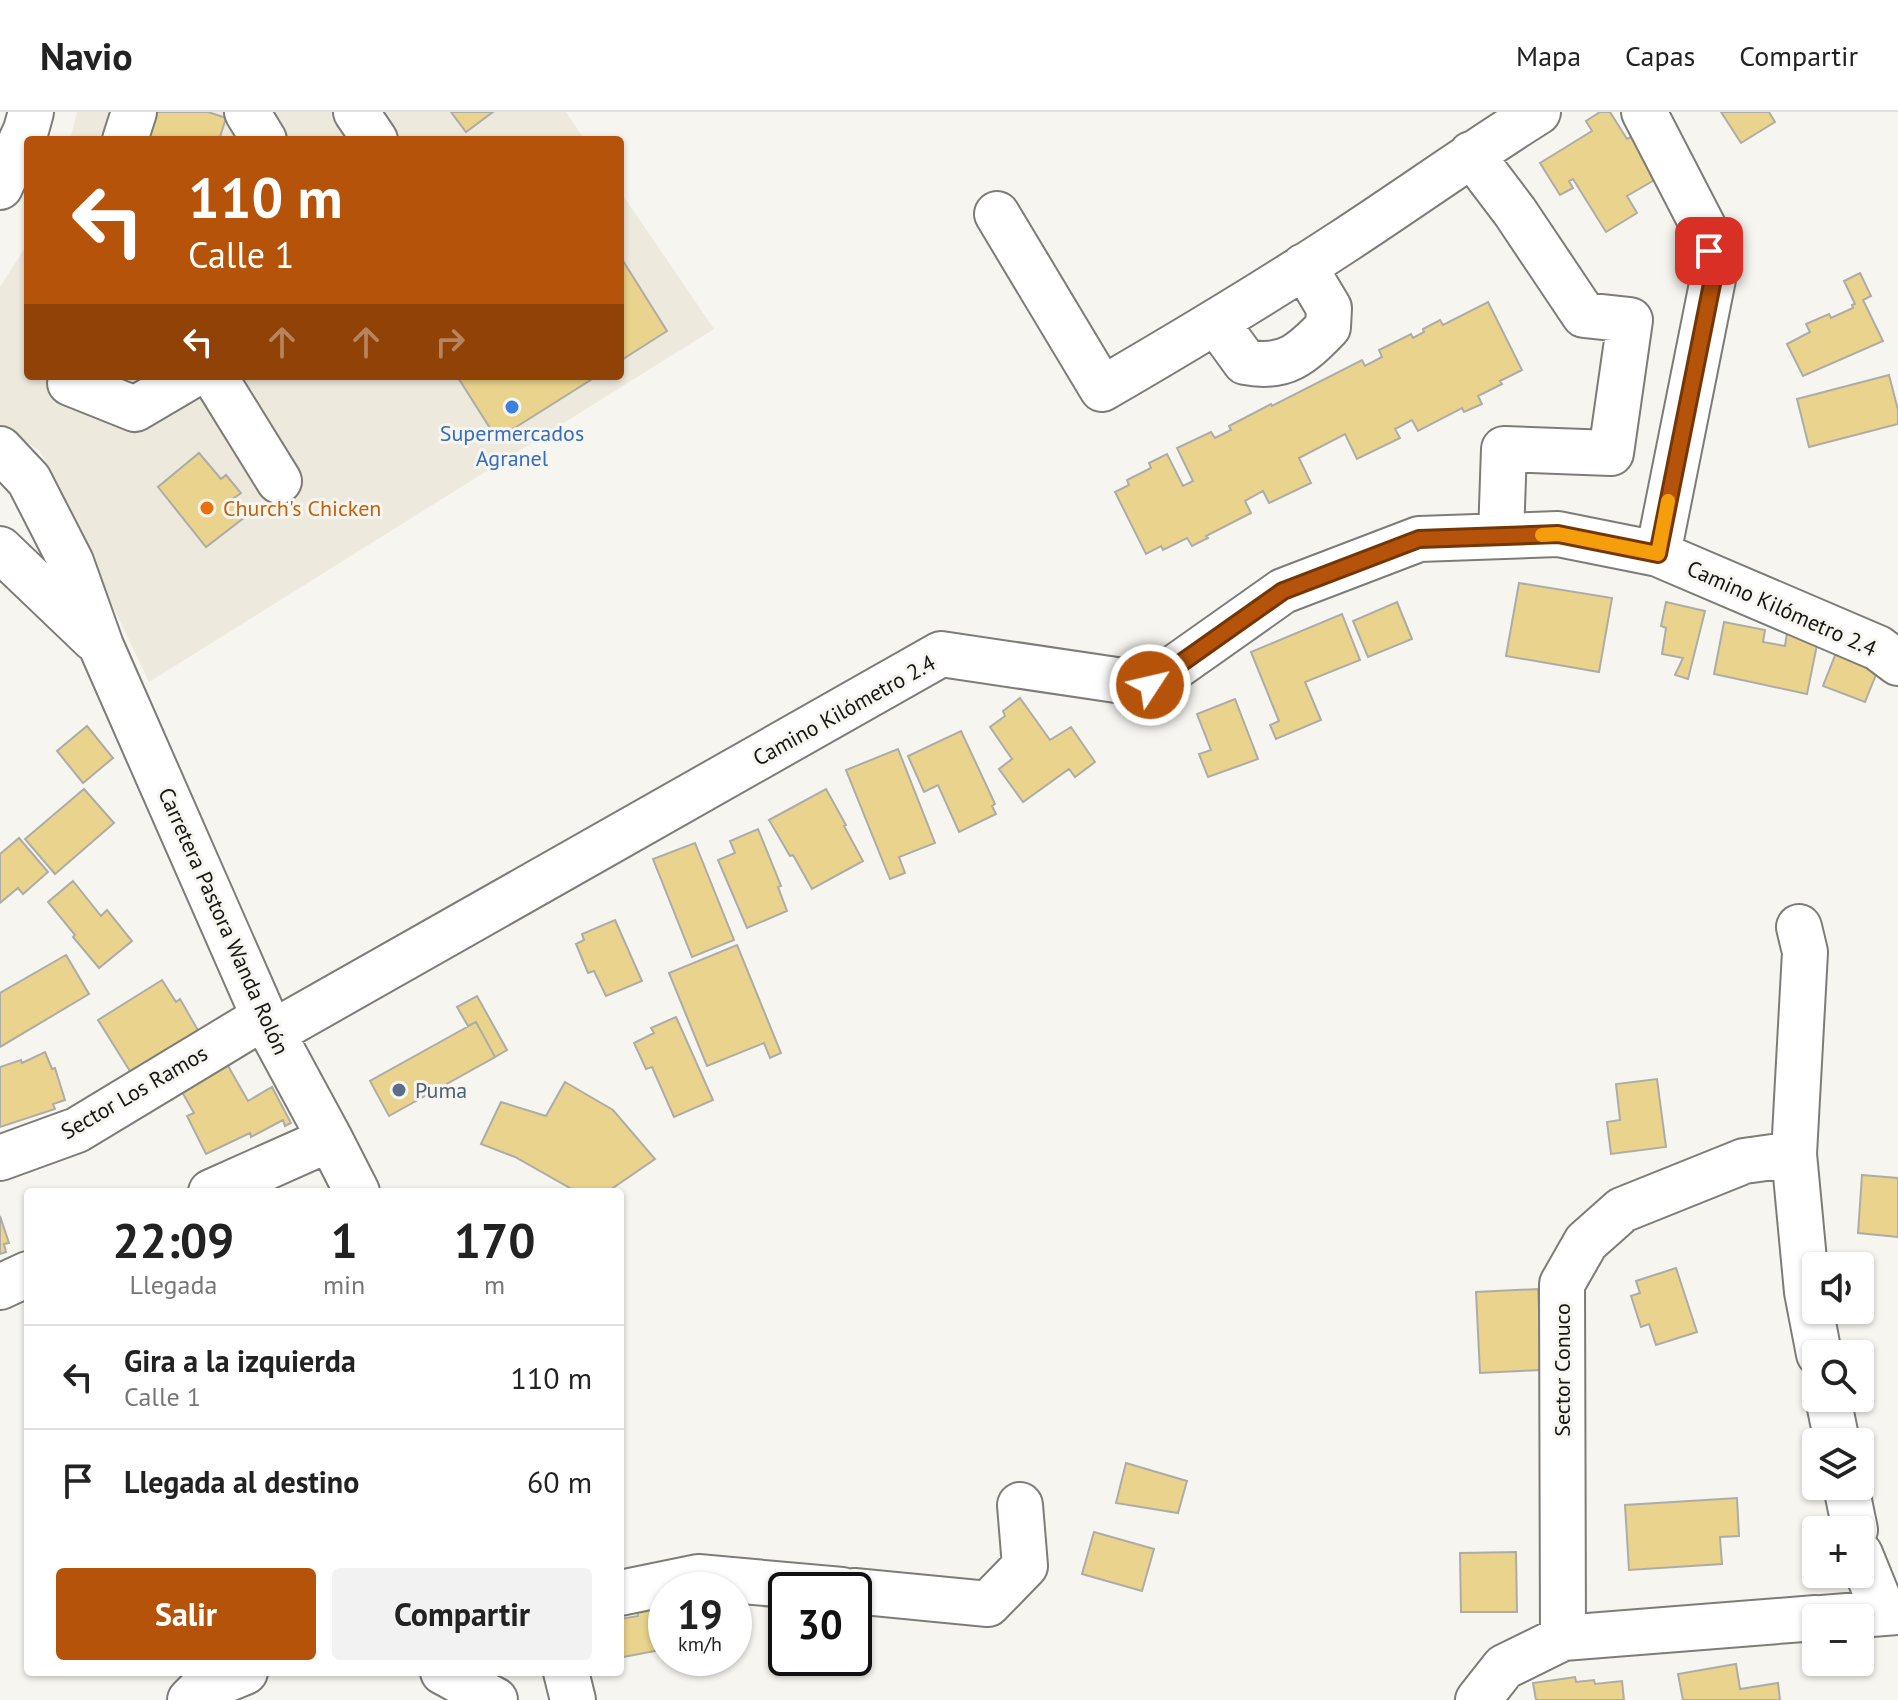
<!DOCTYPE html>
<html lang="es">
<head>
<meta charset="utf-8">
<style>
  body { margin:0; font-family:"PT Sans",sans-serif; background:#f2f2f2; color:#222; height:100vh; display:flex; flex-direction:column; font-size:30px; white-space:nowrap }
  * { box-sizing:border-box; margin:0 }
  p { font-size:26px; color:#767676 }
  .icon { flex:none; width:44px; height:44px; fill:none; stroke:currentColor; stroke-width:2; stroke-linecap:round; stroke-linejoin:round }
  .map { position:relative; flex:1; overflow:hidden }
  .sheet { position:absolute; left:24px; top:1076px; width:600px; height:488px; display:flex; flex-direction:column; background:#fff; border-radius:8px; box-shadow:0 2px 6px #0004 }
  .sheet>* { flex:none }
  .top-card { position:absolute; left:24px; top:24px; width:600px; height:244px; border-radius:8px; box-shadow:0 2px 6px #0004; background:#b45309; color:#fff; overflow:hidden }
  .controls { position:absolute; left:1802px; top:1140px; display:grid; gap:16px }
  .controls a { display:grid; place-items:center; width:72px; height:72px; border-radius:8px; background:#fff; box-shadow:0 2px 6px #0004; font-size:40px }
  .speed { position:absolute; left:648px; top:1460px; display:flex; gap:16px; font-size:40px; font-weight:700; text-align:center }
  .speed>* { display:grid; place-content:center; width:104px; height:104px; border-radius:50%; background:#fff; box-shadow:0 2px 6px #0004; line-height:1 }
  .speed small { font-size:20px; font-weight:400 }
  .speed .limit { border:4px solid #111; border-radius:12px; background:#fff; color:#111 }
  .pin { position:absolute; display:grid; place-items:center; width:68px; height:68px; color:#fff; margin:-34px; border-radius:16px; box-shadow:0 4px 12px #0006 }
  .me { position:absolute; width:88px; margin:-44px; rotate:55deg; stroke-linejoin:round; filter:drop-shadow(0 0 6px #0008) }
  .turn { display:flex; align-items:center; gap:28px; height:168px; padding:0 32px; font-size:36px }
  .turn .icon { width:104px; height:104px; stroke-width:2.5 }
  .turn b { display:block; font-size:56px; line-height:68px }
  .lanes { display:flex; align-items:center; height:76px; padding:0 32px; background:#0003; justify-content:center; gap:40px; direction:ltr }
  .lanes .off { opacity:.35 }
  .eta { display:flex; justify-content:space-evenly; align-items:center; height:136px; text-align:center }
  .eta b { font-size:48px; font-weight:700; line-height:56px }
  .action { display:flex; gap:16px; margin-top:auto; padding:16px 32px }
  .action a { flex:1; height:92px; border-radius:8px; background:#b45309; color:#fff; font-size:32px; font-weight:700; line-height:92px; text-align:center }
  .action a+a { background:#f2f2f2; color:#222 }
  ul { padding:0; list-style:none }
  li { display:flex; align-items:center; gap:24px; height:104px; padding:0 32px; border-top:2px solid #e0e0e0 }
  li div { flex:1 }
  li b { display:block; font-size:30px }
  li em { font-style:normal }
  header { display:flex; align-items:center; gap:48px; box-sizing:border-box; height:112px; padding:0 40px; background:#fff; border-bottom:2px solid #e0e0e0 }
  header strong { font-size:38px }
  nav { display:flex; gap:44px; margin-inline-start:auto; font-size:28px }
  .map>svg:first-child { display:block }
</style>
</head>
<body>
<header>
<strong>Navio</strong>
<nav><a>Mapa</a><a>Capas</a><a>Compartir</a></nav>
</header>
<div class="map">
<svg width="1898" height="1588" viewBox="0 0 1898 1588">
  <rect width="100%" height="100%" fill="#f6f5f0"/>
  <!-- built -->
  <path fill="#ede9dd" d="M77,0H566L585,28H70Z
    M620,79L714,217L149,570L97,461L60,377L40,339L0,312V175L28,131V264H620Z"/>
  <!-- building -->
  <path fill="#ead38d" stroke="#aeaca7" stroke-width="2" d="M146,0H208L226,6L219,28H124Z
    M451,0H493L466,20Z
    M1600,0H1610L1627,27L1633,24L1658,66L1627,84L1637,101L1606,120L1573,67L1569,69L1573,76L1560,83L1540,51L1592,19L1586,9Z
    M1721,0H1769L1775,10L1741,31Z
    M620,144L667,219L620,249Z
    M1860,161L1871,184L1863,188L1883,229L1803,264L1787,232L1810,220L1806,212L1829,202L1831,206L1853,196L1852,193L1855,192L1844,169Z
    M1488,190L1522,258L1500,269L1502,272L1478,284L1482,292L1464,300L1462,296L1418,319L1412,308L1395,317L1400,326L1357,347L1345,322L1299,346L1311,371L1269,391L1263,379L1245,389L1251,401L1206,424L1208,426L1192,434L1187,426L1163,438L1161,434L1146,442L1115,380L1129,373L1127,368L1151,356L1149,351L1167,342L1183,374L1193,369L1177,336L1211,320L1215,326L1231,318L1229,314L1271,292L1272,294L1362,248L1365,254L1382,245L1379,238L1411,222L1413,226L1424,220L1423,217L1440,208L1443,213Z
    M1889,263L1898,298V312L1809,335L1797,287Z
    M457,264H597L497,327Z
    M199,341L221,367L226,363L241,381L231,388L245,405L206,435L158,375Z
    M1519,471L1612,486L1599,560L1506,544Z
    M1397,490L1412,527L1368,545L1353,509Z
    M1666,490L1705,499L1688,567L1675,563L1683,546L1662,542L1666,516L1661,514Z
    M1342,502L1360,548L1305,570L1321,608L1276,627L1270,613L1279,609L1251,540Z
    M1724,510L1765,518L1763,530L1785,534L1787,521L1818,528L1807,582L1714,562Z
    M1836,541L1879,555L1865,590L1823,574Z
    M1020,586L1050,628L1071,615L1095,650L1075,665L1069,657L1023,690L999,657L1012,647L990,615L1005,604L1003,599Z
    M1235,587L1258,647L1208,665L1199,642L1211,638L1197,602Z
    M87,614L113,646L83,671L57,639Z
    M961,619L995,692L992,694L996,702L959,720L938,673L924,680L908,644Z
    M898,637L935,731L899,745L905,761L890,767L846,658Z
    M84,677L114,711L55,762L25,727Z
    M826,677L846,713L844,714L863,749L812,777L793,743L790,744L769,708Z
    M758,717L781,774L778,775L787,799L747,816L718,748L735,741L730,729Z
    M19,726L48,760L23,782L18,776L0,791V742Z
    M695,731L734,828L692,845L653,747Z
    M73,769L101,804L107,798L132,829L99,856L73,825L75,823L48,790Z
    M615,808L642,869L606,884L594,859L588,861L576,832L584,828L582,822Z
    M737,833L781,941L770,946L764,931L707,954L669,861Z
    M66,843L89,882L0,935V881Z
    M162,868L176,890L180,887L203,927L133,964L98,908Z
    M477,884L507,938L495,945L476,910L468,914L457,895Z
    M676,905L713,988L674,1005L652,955L646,957L634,931L654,921L651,916Z
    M476,910L495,945L389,1004L370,969Z
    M45,940L52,957L55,956L65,988L53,992L55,997L0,1015V955L21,948L22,951Z
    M224,947L248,989L272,975L291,1011L285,1014L283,1008L251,1025L250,1021L206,1042L187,1004L194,1001L178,973Z
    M1657,967L1666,1035L1611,1042L1607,1010L1620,1008L1616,972Z
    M565,970L613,998L655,1047L607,1080H577L515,1045L481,1032L501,990L546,1004Z
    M1862,1063L1898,1066V1125L1858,1121Z
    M0,1104L9,1131L4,1132L6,1140L0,1142Z
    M1676,1156L1697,1220L1656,1233L1649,1212L1641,1215L1631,1184L1640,1181L1636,1169Z
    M1538,1177L1542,1258L1480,1261L1476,1180Z
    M1126,1351L1187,1369L1178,1401L1116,1391Z
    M1737,1386L1739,1424L1720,1425L1722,1452L1629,1458L1625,1393Z
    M1094,1420L1154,1437L1142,1479L1082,1462Z
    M1516,1440L1517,1500H1461L1460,1441Z
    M661,1486L663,1498H666V1537L623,1545L620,1527V1507L638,1504L636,1490Z
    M744,1494L747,1529L734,1531V1495Z
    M1736,1552L1740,1577L1778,1571L1780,1588H1683L1678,1562Z
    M1575,1565L1576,1570L1594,1568L1595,1572L1622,1569L1624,1588H1536L1533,1571Z"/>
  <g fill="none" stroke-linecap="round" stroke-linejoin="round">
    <defs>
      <path id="minor" d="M247,0L264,28
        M356,0L375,28
        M1644,0L1704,116L1714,162L1658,442
        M125,28L134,0
        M1471,42L1515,100L1584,203L1630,208L1611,341L1504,337L1501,424
        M0,75L26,18L31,0
        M997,102L1102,277C1183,230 1263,182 1341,131C1407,88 1471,42 1538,0
        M1216,210L1245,250C1285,258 1302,242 1328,215L1329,196L1304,154
        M73,264L70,271L135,297L191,264
        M214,264L279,369
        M0,337L29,368L71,450L101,534L264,905L330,1027L357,1080
        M0,437L94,527
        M1799,815L1805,840L1794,1042L1807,1180L1819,1242
        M272,921L941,542L1150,573L1283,479L1419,427L1558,422L1658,442L1878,536L1898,551
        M0,1046L77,1018L264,905
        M211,1080L330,1027
        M0,1175L28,1162
        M1828,1286L1837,1330
        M1846,1374L1855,1418
        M1860,1442L1884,1501
        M854,1479L988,1492L1025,1454L1020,1393
        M620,1481L698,1465L842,1478
        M1822,1506L1898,1500
        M1563,1526L1562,1172L1586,1130L1622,1098L1744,1049L1794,1042
        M443,1560L495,1588
        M566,1560L573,1588
        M190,1588L199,1579L245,1560
        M1478,1588L1504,1555L1563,1526L1816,1506"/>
    </defs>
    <!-- minor casing -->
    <use href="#minor" stroke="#7d7c77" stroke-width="48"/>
    <!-- minor -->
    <use href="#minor" stroke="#fff" stroke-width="44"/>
  </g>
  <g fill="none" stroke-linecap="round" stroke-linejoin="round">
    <defs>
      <path id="route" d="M1150,573L1283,479L1419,427L1558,422L1658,442L1714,162L1709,139"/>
    </defs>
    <!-- route casing -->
    <use href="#route" stroke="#753606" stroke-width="20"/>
    <!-- route -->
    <use href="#route" stroke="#b45309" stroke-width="14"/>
    <!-- slow -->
    <path stroke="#f59e0b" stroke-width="14" d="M1542,423L1558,422L1658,442L1668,389"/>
  </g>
  <!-- markers -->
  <circle fill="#3f7fe0" stroke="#f6f5f0" stroke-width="3" cx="512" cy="295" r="8"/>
  <circle fill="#e8710a" stroke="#f6f5f0" stroke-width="3" cx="207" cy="396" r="8"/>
  <circle fill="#5c6f8a" stroke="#f6f5f0" stroke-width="3" cx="399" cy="978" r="8"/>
  <g text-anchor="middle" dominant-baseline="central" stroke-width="6" stroke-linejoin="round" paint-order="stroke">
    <!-- shop labels -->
    <g font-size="22" fill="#366cbe" stroke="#f6f5f0">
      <text x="512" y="321">Supermercados<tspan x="512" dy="25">Agranel</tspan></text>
    </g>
    <!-- food labels -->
    <g font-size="22" fill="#c56008" stroke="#f6f5f0" text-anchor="start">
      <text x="223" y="396">Church's Chicken</text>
    </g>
    <!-- street labels -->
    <g font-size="22" fill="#161614" stroke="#f6f5f0">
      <text transform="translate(1782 496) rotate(24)">Camino Kilómetro 2.4</text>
      <text transform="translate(844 598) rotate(-29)">Camino Kilómetro 2.4</text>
      <text transform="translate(224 809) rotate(66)">Carretera Pastora Wanda Rolón</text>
      <text transform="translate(134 980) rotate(-30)">Sector Los Ramos</text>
      <text transform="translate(1562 1258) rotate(-90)">Sector Conuco</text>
    </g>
    <!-- service labels -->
    <g font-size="22" fill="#4e5e75" stroke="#f6f5f0" text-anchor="start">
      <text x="415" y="978">Puma</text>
    </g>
  </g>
</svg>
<div class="controls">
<a><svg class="icon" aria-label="sound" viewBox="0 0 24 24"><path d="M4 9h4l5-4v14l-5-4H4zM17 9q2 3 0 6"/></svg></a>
<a><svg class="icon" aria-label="search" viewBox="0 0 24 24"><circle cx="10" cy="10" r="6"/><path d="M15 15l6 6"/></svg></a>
<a><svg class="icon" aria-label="layers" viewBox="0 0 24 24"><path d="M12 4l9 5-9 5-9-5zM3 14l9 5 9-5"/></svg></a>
<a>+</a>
<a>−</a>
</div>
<div class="speed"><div>19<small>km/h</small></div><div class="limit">30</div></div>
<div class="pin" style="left:1709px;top:139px;background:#d93025"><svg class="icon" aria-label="arrive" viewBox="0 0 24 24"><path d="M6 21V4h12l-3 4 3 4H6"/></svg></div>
<svg class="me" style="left:1150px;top:573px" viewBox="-20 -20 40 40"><circle r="17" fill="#b45309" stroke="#fff" stroke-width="3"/><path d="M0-11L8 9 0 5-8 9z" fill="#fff"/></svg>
<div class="top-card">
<div class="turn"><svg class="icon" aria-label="left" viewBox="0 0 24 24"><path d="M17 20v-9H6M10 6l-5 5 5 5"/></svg><div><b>110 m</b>Calle 1</div></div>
<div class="lanes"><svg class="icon" aria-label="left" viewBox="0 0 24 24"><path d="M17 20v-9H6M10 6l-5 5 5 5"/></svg><svg class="icon off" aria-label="ahead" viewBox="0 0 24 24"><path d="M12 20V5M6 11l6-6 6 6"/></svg><svg class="icon off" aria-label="ahead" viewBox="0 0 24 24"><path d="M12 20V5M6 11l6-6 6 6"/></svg><svg class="icon off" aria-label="right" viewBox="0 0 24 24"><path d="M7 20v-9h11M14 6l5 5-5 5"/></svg></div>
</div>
<section class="sheet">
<div class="eta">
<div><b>22:09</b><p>Llegada</p></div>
<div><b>1</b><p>min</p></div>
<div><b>170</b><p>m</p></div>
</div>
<ul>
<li><svg class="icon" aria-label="left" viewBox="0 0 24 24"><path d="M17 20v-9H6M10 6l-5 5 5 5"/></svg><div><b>Gira a la izquierda</b><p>Calle 1</p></div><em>110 m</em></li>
<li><svg class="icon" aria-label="arrive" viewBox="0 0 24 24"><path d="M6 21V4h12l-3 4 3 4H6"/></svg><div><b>Llegada al destino</b></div><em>60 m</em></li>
</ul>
<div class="action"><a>Salir</a><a>Compartir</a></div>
</section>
</div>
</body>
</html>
